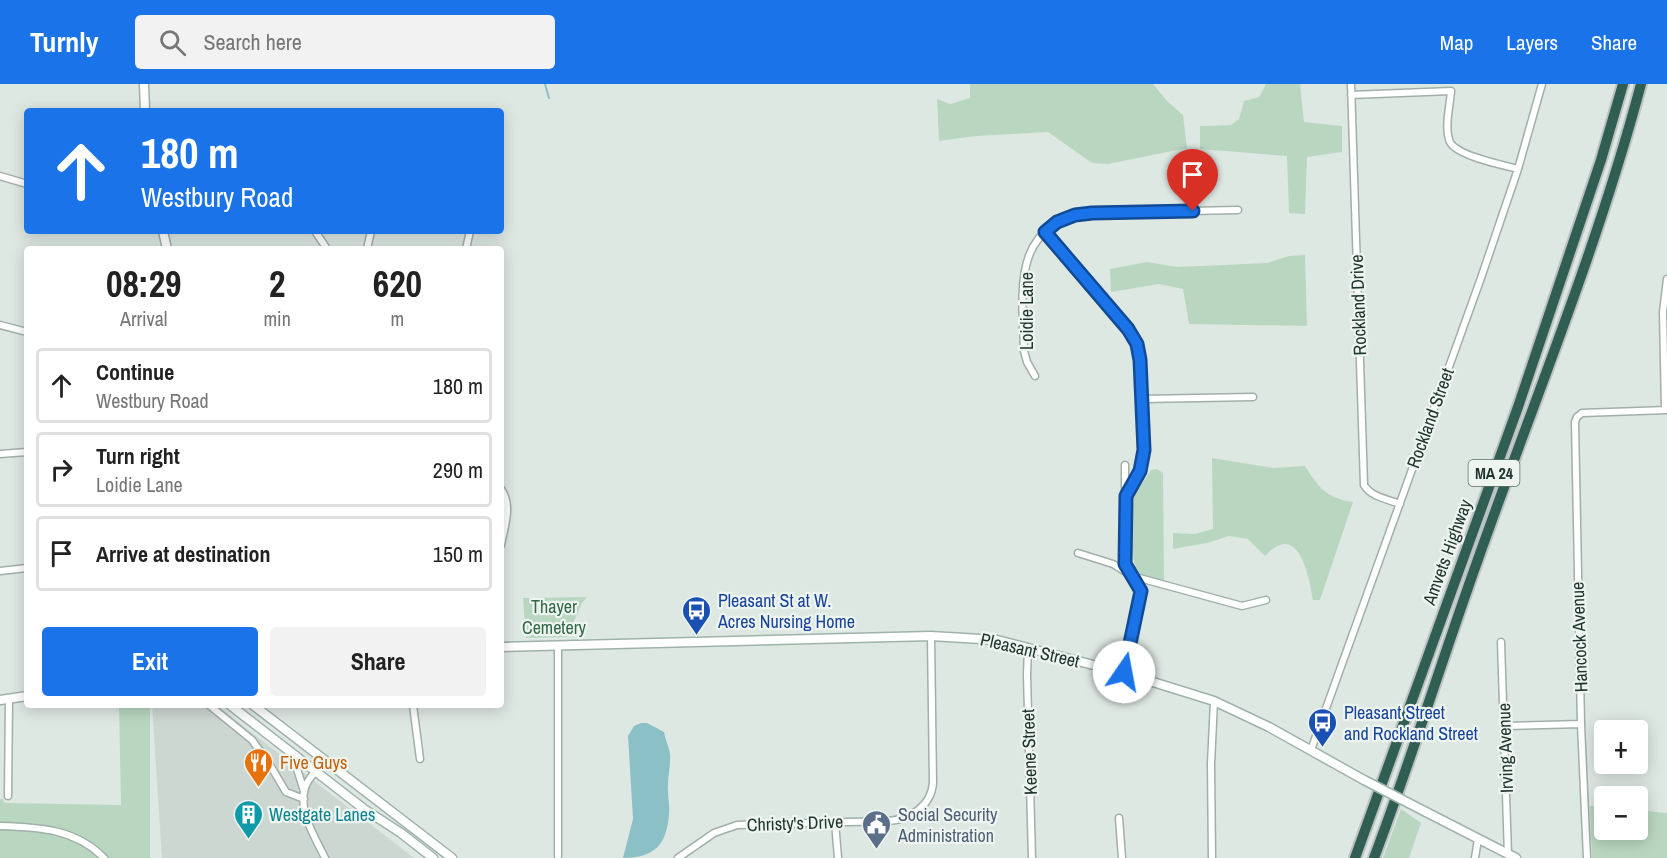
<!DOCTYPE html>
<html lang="en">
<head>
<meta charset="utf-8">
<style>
  body { margin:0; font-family:"Archivo Narrow",sans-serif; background:#f2f2f2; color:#222; height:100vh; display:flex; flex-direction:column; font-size:22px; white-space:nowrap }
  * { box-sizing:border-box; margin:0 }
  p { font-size:20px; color:#767676 }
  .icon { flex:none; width:33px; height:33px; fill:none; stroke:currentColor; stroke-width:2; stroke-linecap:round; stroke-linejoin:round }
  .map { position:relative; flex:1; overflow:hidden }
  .panel { position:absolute; left:24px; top:162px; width:480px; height:462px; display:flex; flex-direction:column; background:#fff; border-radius:6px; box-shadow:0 3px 15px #0003 }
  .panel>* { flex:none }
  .top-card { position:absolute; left:24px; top:24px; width:480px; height:126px; border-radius:6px; box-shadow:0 3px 15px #0003; background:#1a73e8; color:#fff; overflow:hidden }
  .tools { position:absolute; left:1594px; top:636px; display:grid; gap:12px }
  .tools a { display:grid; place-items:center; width:54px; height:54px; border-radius:6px; background:#fff; box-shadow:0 3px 15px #0003; font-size:30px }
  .pin { position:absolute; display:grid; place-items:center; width:51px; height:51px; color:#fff; margin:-62px -26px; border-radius:50% 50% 50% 0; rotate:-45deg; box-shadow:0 0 6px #0007 }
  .pin .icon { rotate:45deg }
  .me { position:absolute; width:66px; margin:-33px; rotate:12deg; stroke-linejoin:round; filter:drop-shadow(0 0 4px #0008) }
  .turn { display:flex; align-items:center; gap:21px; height:126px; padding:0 18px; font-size:27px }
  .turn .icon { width:78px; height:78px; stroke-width:2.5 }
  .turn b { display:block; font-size:42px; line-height:51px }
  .eta { display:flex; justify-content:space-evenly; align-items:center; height:102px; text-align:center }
  .eta b { font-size:36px; font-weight:700; line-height:42px }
  .action { display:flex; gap:12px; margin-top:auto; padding:12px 18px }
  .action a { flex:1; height:69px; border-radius:6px; background:#1a73e8; color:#fff; font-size:24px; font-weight:700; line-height:69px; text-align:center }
  .action a+a { background:#f2f2f2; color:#222 }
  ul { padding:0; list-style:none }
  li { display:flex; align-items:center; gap:18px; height:75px; margin:0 12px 9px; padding:0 6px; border:3px solid #e0e0e0; border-radius:6px }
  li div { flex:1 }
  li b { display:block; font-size:22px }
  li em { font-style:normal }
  header { display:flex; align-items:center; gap:36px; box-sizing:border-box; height:84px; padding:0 30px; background:#1a73e8; color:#fff }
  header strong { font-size:28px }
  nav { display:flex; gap:33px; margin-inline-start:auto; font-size:21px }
  .search { width:420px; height:54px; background:#f2f2f2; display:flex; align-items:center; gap:15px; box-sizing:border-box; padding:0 21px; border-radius:6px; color:#767676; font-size:22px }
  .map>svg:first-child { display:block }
</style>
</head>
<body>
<header>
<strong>Turnly</strong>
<div class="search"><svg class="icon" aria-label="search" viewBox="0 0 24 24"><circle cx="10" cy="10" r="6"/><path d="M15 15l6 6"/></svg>Search here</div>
<nav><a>Map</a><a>Layers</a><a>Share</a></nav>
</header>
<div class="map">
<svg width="1667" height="774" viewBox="0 0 1667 774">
  <rect width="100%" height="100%" fill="#dee8e3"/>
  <!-- built -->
  <path fill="#cdd7d2" d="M152,621H216L414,774H162Z"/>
  <!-- green -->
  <path fill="#b9d7c0" d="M970,0H1153L1167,17L1183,31L1187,64L1108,80L1092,79L1048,48L976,52L939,57L937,15L950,20L970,14Z
    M1266,0H1300L1304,38L1342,42V68L1307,73L1305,130L1289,129L1287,72L1200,65V42L1231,41L1239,35L1244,17L1259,13Z
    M1305,171L1307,242L1189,240L1183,205L1159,200L1111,208L1110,185L1147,178L1177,183L1267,179L1289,172Z
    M1212,374L1273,384L1305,382C1319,404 1326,414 1353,418L1320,516H1313C1309,493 1299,435 1265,472L1248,455L1229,452L1207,459L1173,465V449L1194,450L1213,445Z
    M1157,385L1163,389L1164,498C1156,495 1144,494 1138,488C1130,480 1130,425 1134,414C1137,405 1146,395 1151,386Z
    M587,513L582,519L567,553L526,554L523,514Z
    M119,621H150V774H0V715H3L4,719L121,721Z
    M1590,722L1605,723V746H1638V726L1667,729V774H1592Z
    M1401,725L1421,739L1409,774H1383Z"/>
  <!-- water -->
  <path fill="#8cc0c7" d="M641,639H647L664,648C665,655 669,662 670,670C671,682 667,695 668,707C668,715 670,722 669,730C667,761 654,774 623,774L633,735L628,652L634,642Z"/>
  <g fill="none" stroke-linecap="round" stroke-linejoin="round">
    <!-- stream -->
    <path stroke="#8cc0c7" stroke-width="2" d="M545,0L549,14"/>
    <defs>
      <path id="street" d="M1351,0L1364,401C1371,413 1387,415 1400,420
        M1351,11L1451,7C1450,22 1444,44 1450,58C1457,72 1503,81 1518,85
        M0,92L27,100
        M315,147L327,165
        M1045,148L1128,245L1137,260L1140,276L1144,366L1141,387L1126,412
        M367,165L371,147
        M466,165L470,147
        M0,241L27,248
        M1035,292L1027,278L1024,267C1022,206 1011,138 1092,129L1238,126
        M1142,315L1253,313
        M1665,326L1663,228L1667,195
        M0,370L27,368
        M501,405C513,421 504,444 501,461
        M1078,469L1113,480L1132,492L1242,522L1266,516
        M0,487L27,484
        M1501,558L1508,771
        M558,561V772
        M1028,563L1027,591L1032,774
        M1124,589L1141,507L1125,480V381
        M209,621L252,656L270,681L286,708L304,715
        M413,621L420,675
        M1504,642L1581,640
        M1311,666L1481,194L1518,85L1542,0
        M288,667L296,682L304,707
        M325,677C319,684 311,691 307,699C295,723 315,753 325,774
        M8,712L9,615
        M1119,734L1122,774
        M835,738L838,774
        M0,742C39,743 76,745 104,774
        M678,774L714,749L737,741L889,737C911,735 931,722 933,699L931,552
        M1212,774L1211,680L1214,617
        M1475,774L1478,755
        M1587,774L1581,640L1575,338L1577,333L1582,329L1667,326"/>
      <path id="secondary" d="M144,0L145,27
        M163,147L167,165
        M501,563L931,552L997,556L1124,589L1214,617L1269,643L1364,696
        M0,616L27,612
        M230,621L364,725L401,749L433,774
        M253,621L452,774
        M1426,728L1516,774"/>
      <path id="highway" d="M1355,774L1518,323L1601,76L1623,0
        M1374,774C1411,676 1442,576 1477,478C1533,319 1598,163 1641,0"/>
    </defs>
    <!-- street casing -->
    <use href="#street" stroke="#a2afa9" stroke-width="9"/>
    <!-- secondary casing -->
    <use href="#secondary" stroke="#9fb2aa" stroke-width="11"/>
    <!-- highway casing -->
    <use href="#highway" stroke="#bcc2c1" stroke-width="14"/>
    <!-- street -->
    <use href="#street" stroke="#fff" stroke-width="6"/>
    <!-- secondary -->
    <use href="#secondary" stroke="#fff" stroke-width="8"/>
    <!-- highway -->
    <use href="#highway" stroke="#315e53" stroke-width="10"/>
    <defs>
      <path id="secondary-bridge" d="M1364,696L1426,728"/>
    </defs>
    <!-- secondary-bridge casing -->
    <use href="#secondary-bridge" stroke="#9fb2aa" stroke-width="11" stroke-linecap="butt"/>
    <!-- secondary-bridge -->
    <use href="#secondary-bridge" stroke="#fff" stroke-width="8"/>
  </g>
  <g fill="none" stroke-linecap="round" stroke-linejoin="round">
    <defs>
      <path id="route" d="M1124,588L1141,507L1125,480L1126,412L1140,387L1144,366L1140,276L1137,260L1128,245L1045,148L1057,138L1075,131L1092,129L1193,127"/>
    </defs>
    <!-- route casing -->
    <use href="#route" stroke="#114b97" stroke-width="15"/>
    <!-- route -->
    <use href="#route" stroke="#1a73e8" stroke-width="10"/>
  </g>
  <!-- icons -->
  <defs>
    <symbol id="bus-pin" viewBox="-11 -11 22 30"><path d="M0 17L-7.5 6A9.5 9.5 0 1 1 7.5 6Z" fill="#1a4fb4" stroke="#eef5f1"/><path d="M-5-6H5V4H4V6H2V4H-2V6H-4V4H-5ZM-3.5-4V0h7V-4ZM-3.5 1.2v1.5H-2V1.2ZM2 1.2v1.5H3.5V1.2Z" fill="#fff"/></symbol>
    <symbol id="restaurant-pin" viewBox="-11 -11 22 30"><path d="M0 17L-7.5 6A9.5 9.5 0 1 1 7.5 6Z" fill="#e8710a" stroke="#eef5f1"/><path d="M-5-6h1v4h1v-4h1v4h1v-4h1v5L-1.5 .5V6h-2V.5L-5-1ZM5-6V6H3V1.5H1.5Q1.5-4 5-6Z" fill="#fff"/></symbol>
    <symbol id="building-pin" viewBox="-11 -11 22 30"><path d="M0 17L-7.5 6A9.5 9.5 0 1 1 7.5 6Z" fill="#0f9aa8" stroke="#eef5f1"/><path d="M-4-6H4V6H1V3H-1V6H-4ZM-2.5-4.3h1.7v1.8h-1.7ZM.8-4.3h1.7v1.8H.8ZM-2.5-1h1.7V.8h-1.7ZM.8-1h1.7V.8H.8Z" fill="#fff"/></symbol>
    <symbol id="civic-pin" viewBox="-11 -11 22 30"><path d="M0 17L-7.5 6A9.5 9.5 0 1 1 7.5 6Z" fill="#5c6f8a" stroke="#eef5f1"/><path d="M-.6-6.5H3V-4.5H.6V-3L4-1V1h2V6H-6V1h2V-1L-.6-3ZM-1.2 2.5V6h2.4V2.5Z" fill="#fff"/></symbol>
  </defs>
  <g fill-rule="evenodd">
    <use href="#bus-pin" x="680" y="510" width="33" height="45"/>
    <use href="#bus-pin" x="1306" y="622" width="33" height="45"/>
    <use href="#restaurant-pin" x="242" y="662" width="33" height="45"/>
    <use href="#building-pin" x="232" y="714" width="33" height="45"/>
    <use href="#civic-pin" x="860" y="724" width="33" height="45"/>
  </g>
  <g text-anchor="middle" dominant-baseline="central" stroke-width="4.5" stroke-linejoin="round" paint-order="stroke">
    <!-- shield labels -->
    <rect fill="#eef5f1" stroke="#5e6f69" stroke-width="1.5" x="1468.5" y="376" width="51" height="26" rx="4.5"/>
    <g font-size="16" font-weight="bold" fill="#21352f">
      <text x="1494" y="389">MA 24</text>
    </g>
    <!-- street labels -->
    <g font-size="18" fill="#21352f" stroke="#eef5f1">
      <text transform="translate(1358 221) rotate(-92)">Rockland Drive</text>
      <text transform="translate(1026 227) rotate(-90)">Loidie Lane</text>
      <text transform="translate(1430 334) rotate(-70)">Rockland Street</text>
      <text transform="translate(1447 468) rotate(-70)">Amvets Highway</text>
      <text transform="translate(1579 553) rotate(-92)">Hancock Avenue</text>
      <text transform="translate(1030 566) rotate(13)">Pleasant Street</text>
      <text transform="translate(1505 664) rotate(-92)">Irving Avenue</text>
      <text transform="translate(1029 668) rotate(-92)">Keene Street</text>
      <text transform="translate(795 739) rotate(-2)">Christy's Drive</text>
    </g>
    <!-- transit labels -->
    <g font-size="18" fill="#164399" stroke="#eef5f1" text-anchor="start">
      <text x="718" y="516">Pleasant St at W.<tspan x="718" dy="21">Acres Nursing Home</tspan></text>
      <text x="1344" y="628">Pleasant Street<tspan x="1344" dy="21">and Rockland Street</tspan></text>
    </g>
    <!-- park labels -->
    <g font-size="18" fill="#316744" stroke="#eef5f1">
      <text x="554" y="522">Thayer<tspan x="554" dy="21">Cemetery</tspan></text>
    </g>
    <!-- food labels -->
    <g font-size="18" fill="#c56008" stroke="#eef5f1" text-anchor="start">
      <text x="280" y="678">Five Guys</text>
    </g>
    <!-- culture labels -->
    <g font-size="18" fill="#0d838f" stroke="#eef5f1" text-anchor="start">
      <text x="269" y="730">Westgate Lanes</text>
    </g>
    <!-- service labels -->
    <g font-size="18" fill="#4e5e75" stroke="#eef5f1" text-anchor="start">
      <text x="898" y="730">Social Security<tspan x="898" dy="21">Administration</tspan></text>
    </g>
  </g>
</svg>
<div class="tools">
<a>+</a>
<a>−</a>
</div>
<div class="pin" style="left:1193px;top:127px;background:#d93025"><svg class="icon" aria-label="arrive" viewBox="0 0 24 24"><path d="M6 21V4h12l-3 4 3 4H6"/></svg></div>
<svg class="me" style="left:1124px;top:588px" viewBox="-20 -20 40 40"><circle r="19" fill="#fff"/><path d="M0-13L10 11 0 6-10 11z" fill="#1a73e8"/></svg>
<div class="top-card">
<div class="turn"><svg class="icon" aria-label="ahead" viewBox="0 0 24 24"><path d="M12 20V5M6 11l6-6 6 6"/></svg><div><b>180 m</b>Westbury Road</div></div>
</div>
<section class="panel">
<div class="eta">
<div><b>08:29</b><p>Arrival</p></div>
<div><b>2</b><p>min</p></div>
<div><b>620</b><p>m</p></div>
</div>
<ul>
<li><svg class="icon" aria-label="ahead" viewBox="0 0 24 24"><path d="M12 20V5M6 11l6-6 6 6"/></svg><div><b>Continue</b><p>Westbury Road</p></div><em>180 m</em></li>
<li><svg class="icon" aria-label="right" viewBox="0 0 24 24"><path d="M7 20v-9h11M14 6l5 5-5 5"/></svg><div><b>Turn right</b><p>Loidie Lane</p></div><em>290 m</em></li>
<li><svg class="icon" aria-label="arrive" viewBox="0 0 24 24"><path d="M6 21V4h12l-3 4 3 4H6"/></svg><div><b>Arrive at destination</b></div><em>150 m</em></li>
</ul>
<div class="action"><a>Exit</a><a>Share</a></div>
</section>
</div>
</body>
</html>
